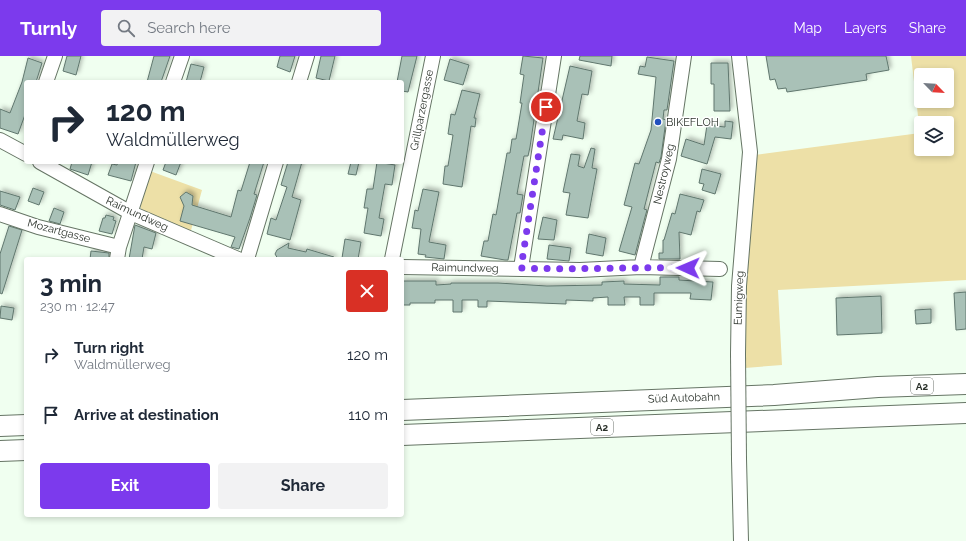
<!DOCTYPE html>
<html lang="en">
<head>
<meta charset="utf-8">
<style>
  body { margin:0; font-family:Raleway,sans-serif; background:#f2f2f3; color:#1f2937; height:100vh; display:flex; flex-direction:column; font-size:15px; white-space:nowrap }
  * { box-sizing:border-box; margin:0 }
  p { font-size:13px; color:#747a83 }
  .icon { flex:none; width:22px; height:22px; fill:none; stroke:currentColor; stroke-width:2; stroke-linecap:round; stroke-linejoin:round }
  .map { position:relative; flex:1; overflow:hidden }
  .details { position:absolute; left:24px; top:201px; width:380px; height:260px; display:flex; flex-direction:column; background:#fff; border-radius:4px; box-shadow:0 2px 6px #0003 }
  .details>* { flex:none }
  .hud { position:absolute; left:24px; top:24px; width:380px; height:84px; border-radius:4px; box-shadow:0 2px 6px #0003; background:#fff; color:#1f2937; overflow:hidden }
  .needle { width:26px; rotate:115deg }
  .tools { position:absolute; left:914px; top:12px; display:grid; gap:8px }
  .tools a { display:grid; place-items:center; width:40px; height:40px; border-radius:4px; background:#fff; box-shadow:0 2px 6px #0003; font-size:20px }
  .pin { position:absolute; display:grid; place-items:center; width:34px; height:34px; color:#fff; margin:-17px; border:2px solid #fff; border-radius:50%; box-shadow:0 1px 4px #0007 }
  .me { position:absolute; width:44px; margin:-22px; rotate:271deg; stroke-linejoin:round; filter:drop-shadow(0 0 3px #0008) }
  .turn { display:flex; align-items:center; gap:14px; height:84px; padding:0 16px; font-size:18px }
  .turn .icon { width:52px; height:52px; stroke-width:2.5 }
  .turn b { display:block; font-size:28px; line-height:34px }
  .round { display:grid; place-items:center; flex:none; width:42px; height:42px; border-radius:4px; background:#f2f2f3 }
  .summary { display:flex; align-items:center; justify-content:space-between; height:68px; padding:0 16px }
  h1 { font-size:24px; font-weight:700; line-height:30px }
  .action { display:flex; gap:8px; margin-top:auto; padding:8px 16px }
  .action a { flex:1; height:46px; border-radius:4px; background:#7c3aed; color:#fff; font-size:16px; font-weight:700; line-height:46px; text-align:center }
  .action a+a { background:#f2f2f3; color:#1f2937 }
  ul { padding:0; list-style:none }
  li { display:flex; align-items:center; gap:12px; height:60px; padding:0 16px }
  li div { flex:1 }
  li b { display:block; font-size:15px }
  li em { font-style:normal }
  header { display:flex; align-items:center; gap:24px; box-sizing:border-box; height:56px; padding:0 20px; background:#7c3aed; color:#fff }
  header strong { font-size:19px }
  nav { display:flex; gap:22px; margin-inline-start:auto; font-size:14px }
  .search { width:280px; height:36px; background:#f2f2f3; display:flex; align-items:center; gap:10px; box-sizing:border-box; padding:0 14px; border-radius:4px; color:#747a83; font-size:15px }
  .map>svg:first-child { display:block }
</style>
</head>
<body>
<header>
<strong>Turnly</strong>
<div class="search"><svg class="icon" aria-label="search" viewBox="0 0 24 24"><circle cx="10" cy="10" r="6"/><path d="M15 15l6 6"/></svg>Search here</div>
<nav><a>Map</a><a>Layers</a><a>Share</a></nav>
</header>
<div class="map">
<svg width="966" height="485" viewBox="0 0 966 485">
  <defs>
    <filter id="shadow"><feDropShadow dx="2.5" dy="-2.5" stdDeviation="2" flood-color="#0004"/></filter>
  </defs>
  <rect width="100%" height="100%" fill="#f0fff0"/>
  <!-- green -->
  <path fill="#ede0a7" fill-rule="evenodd" d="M911,0H966V224L778,234L782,309L745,312L744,187L755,99L920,77ZM921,19H947V45H921ZM921,67H947V93H921Z
    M150,115L202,134L190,178L143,157L139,148Z"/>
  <!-- building -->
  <path fill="#a9c1b7" stroke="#60776e" filter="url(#shadow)" d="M67,0H81L76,19L63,15Z
    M154,0H170L161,26H147Z
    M280,0H295L290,16L277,11Z
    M321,0H335L329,25L316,22Z
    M402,0H417L408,36L402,35V26H397Z
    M523,0L543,2L530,91L528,100H524L517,138L523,139L520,157H517L508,204H505L481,200L484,185H488L493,158L496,159L507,97H510L512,83H516L522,47H520L524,19L520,18Z
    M580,0H612L611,10L579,4Z
    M766,0H886L889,14L866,18L867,24L787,36L786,32L778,33L775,23L770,24Z
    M647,1L674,5L667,54H664L663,63L666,64L661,101L659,107L656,106L644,153L647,154L645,161L635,199L619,195L632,151L624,149L635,107L639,108L651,74L656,21L638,18L640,10L645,11Z
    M28,2L42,7L36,26H26V56L18,78L0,72V53L10,57L22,26Z
    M450,3L469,9L463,29L444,24Z
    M711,7H728L730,55H714V28H711Z
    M191,8L204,11L200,26H186Z
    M570,10L592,15L588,39L582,38L577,65L585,67L583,83L563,79L562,84L553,83Z
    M462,34L480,38L474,62H476L475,71L471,70L462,131L443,128L445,110H448L453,79L448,78L451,58L455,59Z
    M725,65L733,66L731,83L715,81L707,108L681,100L686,83L704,89L707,69L725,71Z
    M591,92L595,93L592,112L597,113L588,162L566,159L570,137L563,136L571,98L580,99L578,110L584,112Z
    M72,106H92L88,119L70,113Z
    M118,106H136L131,125L108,119L112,108L117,109Z
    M166,106H181L176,119L163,114Z
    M250,106H264L254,138L257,139L250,162L239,193L231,191L235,181L180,165L184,150L180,141L186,136L193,140L192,149L231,161L238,134L241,135Z
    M288,106H302L292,141L301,144L290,184L267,178L271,162L276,164L287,131L281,129Z
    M351,106H359L356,119L348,118Z
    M377,106L395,109L392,129L385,128L379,162L384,163L381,180L364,177L368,152H364L367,133H373Z
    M702,113L721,118L715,138L702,134L704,128L699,127Z
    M33,132L44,136L39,149L28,145Z
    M423,133L439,136L429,186L446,189L444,203L425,201L426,199L418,198L421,173L412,172L415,154L418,155Z
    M0,135L20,141L15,154L0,149Z
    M680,138L704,144L700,156L697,155L691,179L679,176L680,203H659V197H663V184H664L672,157L675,158Z
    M54,152L64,156L60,168L49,165Z
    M106,159L114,161L113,164L116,165L112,178L99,175L103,162H105Z
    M543,161L557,164L554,184L538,183Z
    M135,169L156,177L152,193L144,191L142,203H129Z
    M9,170L22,174L2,238L0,237V198Z
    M589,178L606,182L603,200L586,197Z
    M345,183L361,186L358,203L342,202Z
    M289,187L288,192L306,196L307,193L334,201V203H278L275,198L277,194Z
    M549,189L571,192L569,205L547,203Z
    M91,195L109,197V203H90Z
    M660,221H679V224L713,226L711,244L690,243L691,237H654V249H640V241H624L625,249H608V241L593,242V245L566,244V248L487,245V251H478V244H462V256H453V244H435V247H410V249H402V225H436V229L451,228V227H498L547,230L602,229V226L624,225V228L660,229Z
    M966,236V273L956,274L954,237Z
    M881,240L882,277L837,279L836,242Z
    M1,250L14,252L12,264L0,262Z
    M931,253V267L916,268L915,254Z"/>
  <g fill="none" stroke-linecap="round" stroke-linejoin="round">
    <defs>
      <path id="minor" d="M46,26L55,0
        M173,26L182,0
        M299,26L307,0
        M0,84L26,98
        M40,106L131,157L238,203
        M0,158L38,171L119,191
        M117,203L119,191L147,106
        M247,203L276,106
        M392,203L433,0
        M402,211L580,214L641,211L720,213
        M641,211L669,103L684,0
        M521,212L554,0
        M738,298L739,230L750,96L739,0
        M739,403L741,485"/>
      <path id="highway" d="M402,354L774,339L878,331L966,328
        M0,370L26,369
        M402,379L966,357
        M0,395L26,394"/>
    </defs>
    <!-- minor casing -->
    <use href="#minor" stroke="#667565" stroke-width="16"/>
    <!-- highway casing -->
    <use href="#highway" stroke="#667565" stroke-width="22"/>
    <!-- minor -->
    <use href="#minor" stroke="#fff" stroke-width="14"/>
    <!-- highway -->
    <use href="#highway" stroke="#fff" stroke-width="20"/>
    <defs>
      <path id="minor-bridge" d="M738,298L739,403"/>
    </defs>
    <!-- minor-bridge casing -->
    <use href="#minor-bridge" stroke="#667565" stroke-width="16" stroke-linecap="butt"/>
    <!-- minor-bridge -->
    <use href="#minor-bridge" stroke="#fff" stroke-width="14"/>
  </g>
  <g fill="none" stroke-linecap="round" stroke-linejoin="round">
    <!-- route -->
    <path stroke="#7c3aed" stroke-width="7" stroke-dasharray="0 12.6" d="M546,51L521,212C577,214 632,211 688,212"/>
  </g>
  <!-- markers -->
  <circle fill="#2250be" stroke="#fff" stroke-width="1.5" cx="658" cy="66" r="4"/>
  <g text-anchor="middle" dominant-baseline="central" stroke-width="3" stroke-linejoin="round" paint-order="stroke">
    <!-- shield labels -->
    <g fill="#fff" stroke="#6b706b" stroke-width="1">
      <rect x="911" y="322" width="22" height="16" rx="3"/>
      <rect x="591" y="363" width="22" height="16" rx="3"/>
    </g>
    <g font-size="10" font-weight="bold" fill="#2b322b">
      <text x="922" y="330">A2</text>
      <text x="602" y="371">A2</text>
    </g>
    <!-- street labels -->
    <g font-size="11" fill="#2b322b" stroke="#fff">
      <text transform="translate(422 54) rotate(-79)">Grillparzergasse</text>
      <text transform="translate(664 118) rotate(-77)">Nestroyweg</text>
      <text transform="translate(137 158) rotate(25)">Raimundweg</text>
      <text transform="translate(59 175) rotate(15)">Mozartgasse</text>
      <text transform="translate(465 212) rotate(1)">Raimundweg</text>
      <text transform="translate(739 242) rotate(-88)">Eumigweg</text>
      <text transform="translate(684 342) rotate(-2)">Süd Autobahn</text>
    </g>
    <!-- poi labels -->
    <g font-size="11" fill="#2b322b" stroke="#fff" text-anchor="start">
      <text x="666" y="66">BIKEFLOH</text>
    </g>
  </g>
</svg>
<div class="tools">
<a><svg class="needle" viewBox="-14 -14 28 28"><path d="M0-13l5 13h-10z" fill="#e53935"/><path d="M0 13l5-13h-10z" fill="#747a83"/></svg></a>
<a><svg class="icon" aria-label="layers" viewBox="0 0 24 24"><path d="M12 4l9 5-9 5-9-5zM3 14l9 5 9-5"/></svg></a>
</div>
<div class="pin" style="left:546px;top:51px;background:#d93025"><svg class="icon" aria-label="arrive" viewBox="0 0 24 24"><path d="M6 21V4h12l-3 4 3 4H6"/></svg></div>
<svg class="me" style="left:688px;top:212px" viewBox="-20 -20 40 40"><path d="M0-17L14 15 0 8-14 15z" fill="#7c3aed" stroke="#fff" stroke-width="4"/></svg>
<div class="hud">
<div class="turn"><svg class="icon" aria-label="right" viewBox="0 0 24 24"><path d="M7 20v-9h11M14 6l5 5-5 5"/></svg><div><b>120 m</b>Waldmüllerweg</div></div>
</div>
<section class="details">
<div class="summary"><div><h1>3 min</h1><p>230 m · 12:47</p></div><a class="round" style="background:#d93025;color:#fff"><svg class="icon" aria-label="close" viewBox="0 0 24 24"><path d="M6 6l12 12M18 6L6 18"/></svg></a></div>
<ul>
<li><svg class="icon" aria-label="right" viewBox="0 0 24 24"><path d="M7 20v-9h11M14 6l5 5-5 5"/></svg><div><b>Turn right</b><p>Waldmüllerweg</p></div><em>120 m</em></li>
<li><svg class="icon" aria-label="arrive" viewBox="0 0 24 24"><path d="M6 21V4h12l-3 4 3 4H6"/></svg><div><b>Arrive at destination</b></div><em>110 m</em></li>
</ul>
<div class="action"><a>Exit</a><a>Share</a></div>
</section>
</div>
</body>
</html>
